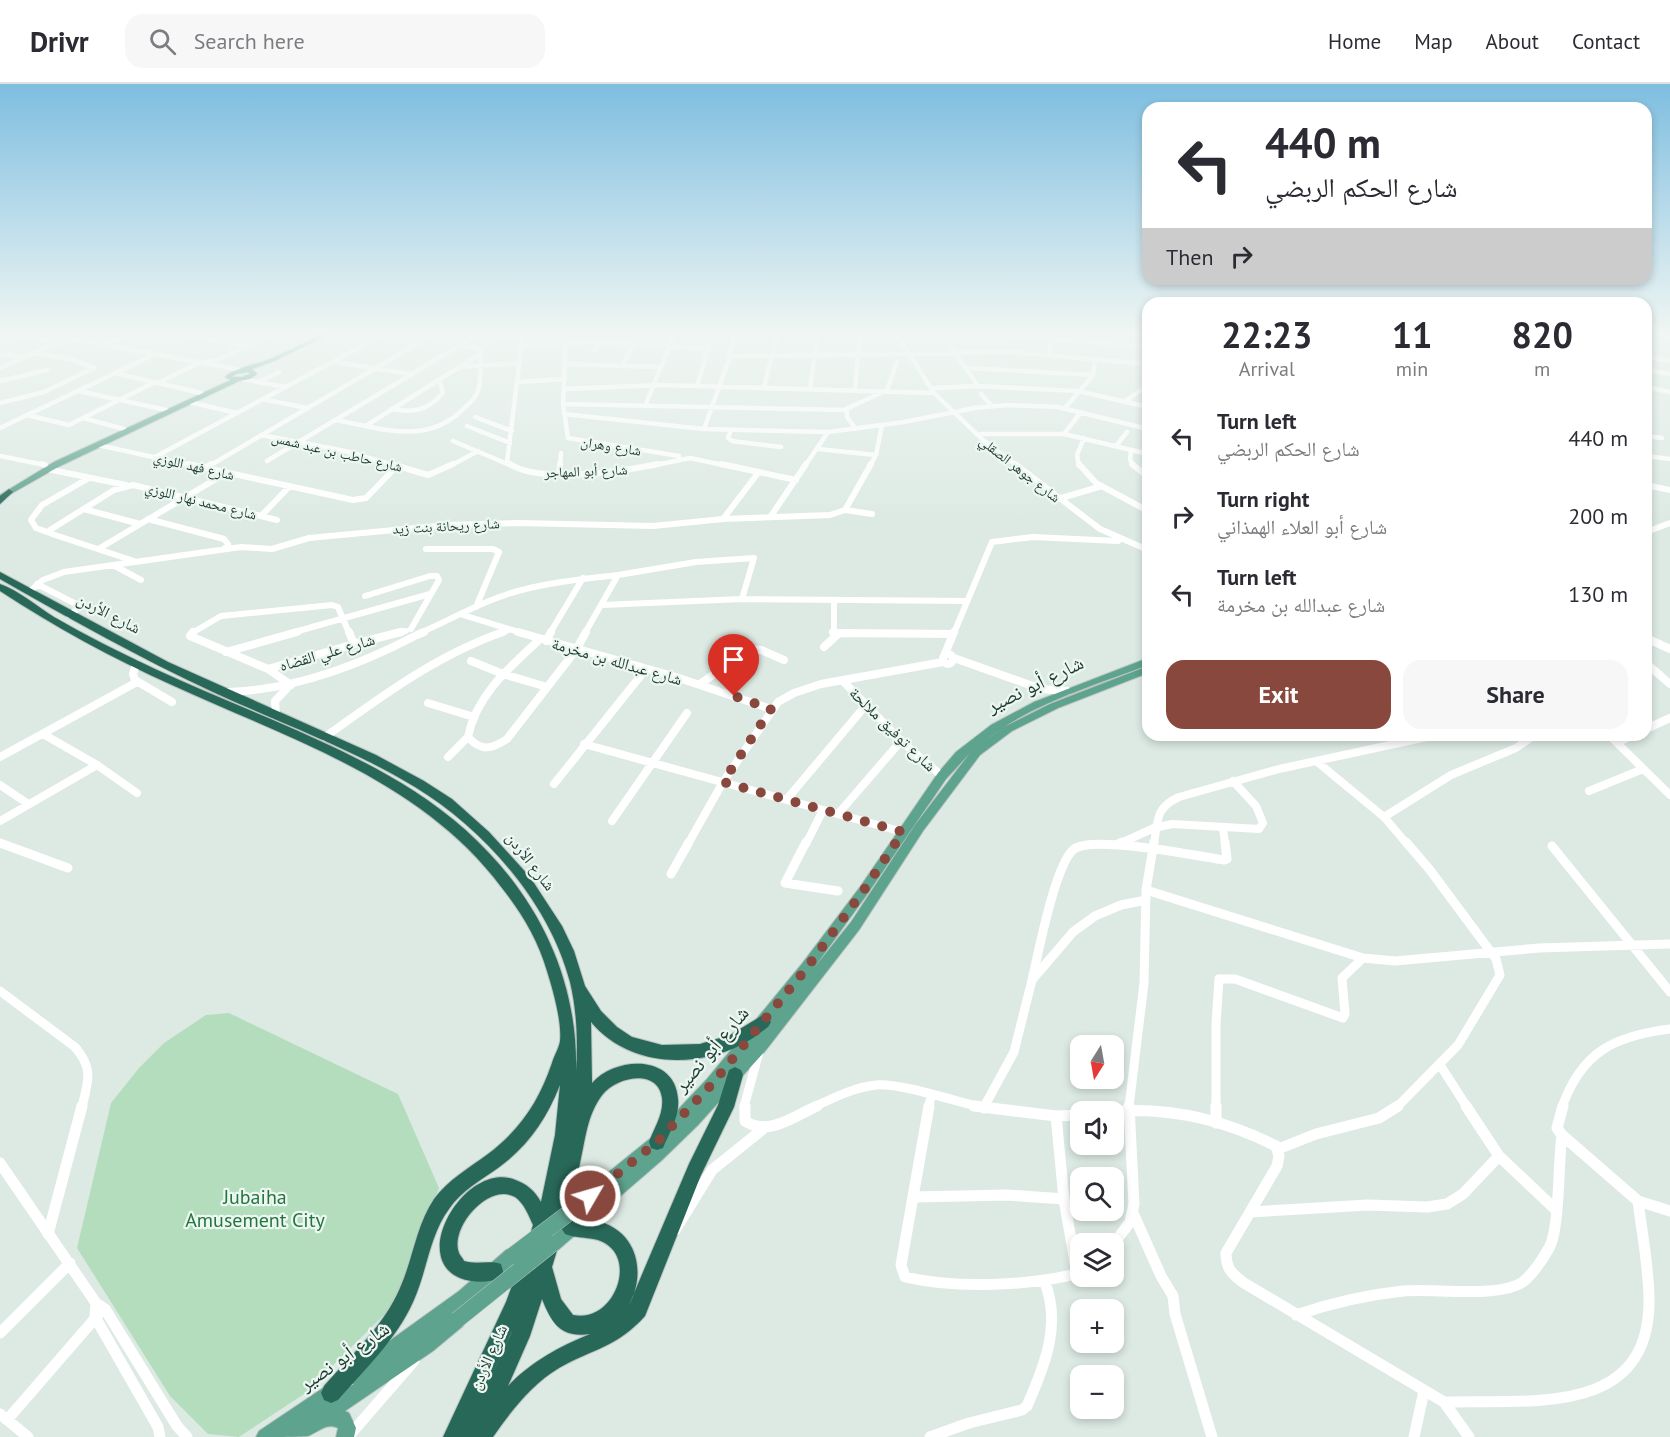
<!DOCTYPE html>
<html lang="en">
<head>
<meta charset="utf-8">
<style>
  body { margin:0; font-family:"PT Sans","Noto Naskh Arabic",sans-serif; background:#f7f7f7; color:#2b2b33; height:100vh; display:flex; flex-direction:column; font-size:22px; white-space:nowrap }
  * { box-sizing:border-box; margin:0 }
  p { font-size:20px; color:#7c7c81 }
  .icon { flex:none; width:33px; height:33px; fill:none; stroke:currentColor; stroke-width:2; stroke-linecap:round; stroke-linejoin:round }
  .map { position:relative; flex:1; overflow:hidden }
  .side { position:absolute; left:1142px; top:213px; width:510px; height:444px; display:flex; flex-direction:column; background:#fff; border-radius:18px; box-shadow:0 3px 9px #0003 }
  .side>* { flex:none }
  .hud { position:absolute; left:1142px; top:18px; width:510px; height:183px; border-radius:18px; box-shadow:0 3px 9px #0003; background:#fff; color:#2b2b33; overflow:hidden }
  .needle { width:39px; rotate:191deg }
  .fabs { position:absolute; left:1070px; top:951px; display:grid; gap:12px }
  .fabs a { display:grid; place-items:center; width:54px; height:54px; border-radius:12px; background:#fff; box-shadow:0 3px 9px #0003; font-size:30px }
  .pin { position:absolute; display:grid; place-items:center; width:51px; height:51px; color:#fff; margin:-62px -26px; border-radius:50% 50% 50% 0; rotate:-45deg; box-shadow:0 0 6px #0007 }
  .pin .icon { rotate:45deg }
  .me { position:absolute; width:66px; margin:-33px; rotate:52deg; stroke-linejoin:round; filter:drop-shadow(0 0 4px #0008) }
  .turn { display:flex; align-items:center; gap:21px; height:126px; padding:0 24px; font-size:27px }
  .turn .icon { width:78px; height:78px; stroke-width:2.5 }
  .turn b { display:block; font-size:42px; line-height:51px }
  .then { display:flex; align-items:center; height:57px; padding:0 24px; background:#0003; gap:12px; font-size:22px }
  .eta { display:flex; justify-content:space-evenly; align-items:center; height:102px; text-align:center }
  .eta b { font-size:36px; font-weight:700; line-height:42px }
  .button { display:flex; gap:12px; margin-top:auto; padding:12px 24px }
  .button a { flex:1; height:69px; border-radius:18px; background:#89483d; color:#fff; font-size:24px; font-weight:700; line-height:69px; text-align:center }
  .button a+a { background:#f7f7f7; color:#2b2b33 }
  ul { padding:0; list-style:none }
  li { display:flex; align-items:center; gap:18px; height:78px; padding:0 24px }
  li div { flex:1 }
  li b { display:block; font-size:22px }
  li em { font-style:normal }
  header { display:flex; align-items:center; gap:36px; box-sizing:border-box; height:84px; padding:0 30px; background:#fff; border-bottom:2px solid #e1e1e2 }
  header strong { font-size:28px }
  nav { display:flex; gap:33px; margin-inline-start:auto; font-size:21px }
  .search { width:420px; height:54px; background:#f7f7f7; display:flex; align-items:center; gap:15px; box-sizing:border-box; padding:0 21px; border-radius:18px; color:#7c7c81; font-size:22px }
  .map>svg:first-child { display:block }
</style>
</head>
<body>
<header>
<strong>Drivr</strong>
<div class="search"><svg class="icon" aria-label="search" viewBox="0 0 24 24"><circle cx="10" cy="10" r="6"/><path d="M15 15l6 6"/></svg>Search here</div>
<nav><a>Home</a><a>Map</a><a>About</a><a>Contact</a></nav>
</header>
<div class="map">
<svg width="1670" height="1353" viewBox="0 0 1670 1353">
  <rect width="100%" height="100%" fill="#ddeae4"/>
  <!-- green -->
  <path fill="#b4ddbd" d="M229,929L398,1010L439,1104L394,1221L304,1310L239,1353L208,1350L170,1312L77,1164L111,1019L139,984L164,959L206,931Z"/>
  <g fill="none" stroke-linecap="round" stroke-linejoin="round">
    <defs>
      <path id="major" d="M327,248H334L274,277L252,285L257,290L250,295L239,297L60,382L0,416V411L54,378L231,296L225,293C234,284 254,281 268,276C288,268 307,257 327,248ZM248,288L250,290L242,293H232L236,290Z
        M1148,574V581C1093,602 1032,619 986,656L1004,643L1050,620L1148,582V589L1058,624L1012,647L980,671L923,747L859,846L766,966L698,1041L662,1076L558,1166L552,1168L546,1166L544,1160L546,1154L573,1132L569,1130L566,1125L569,1120L652,1053L707,995L801,881L860,803L938,689L956,668L991,641L1034,618ZM970,669L915,741L851,838L814,884L868,809L946,695Z
        M512,1164L518,1166L520,1172L518,1178L458,1228L463,1230L465,1236L463,1242L433,1267L345,1327L349,1329L356,1344L354,1353H336L338,1344C327,1338 318,1348 308,1352C300,1353 267,1353 256,1353L259,1347L329,1300L335,1297L341,1300L343,1307L354,1300L349,1298L346,1292L349,1286L459,1207L506,1166Z"/>
      <path id="highway" d="M9,405L13,408L0,420V412Z
        M0,488L168,578L376,671L424,697L452,715L489,748L530,793L562,842L574,867L585,902L601,927L617,943L632,953L662,961L700,960L730,951L763,931L768,933L771,938L768,943C760,949 751,956 741,961C692,985 628,982 591,938L592,999C616,972 675,970 678,1015C680,1032 669,1049 663,1064L657,1066L651,1064L649,1058C654,1044 664,1030 662,1014C658,984 617,993 603,1010C588,1029 586,1051 581,1074C577,1096 571,1117 565,1138C573,1134 580,1136 588,1136C633,1139 649,1184 629,1221L689,1080L718,1021L729,986L735,983L741,986L743,991L734,1023L701,1091L645,1232C616,1264 594,1264 559,1284C532,1300 511,1327 493,1353H464L466,1348L464,1353H443L506,1218L523,1172L529,1169L536,1174L540,1162L532,1160L529,1154L533,1141C529,1132 524,1119 515,1113C489,1098 449,1144 459,1169C460,1172 463,1174 464,1177C476,1181 489,1176 501,1180L503,1187L501,1194C488,1199 473,1199 460,1194C409,1173 465,1079 513,1095C527,1100 534,1106 541,1118L555,1051L560,1001C546,1036 528,1062 498,1084C481,1096 461,1107 449,1125C429,1152 427,1188 413,1218C396,1256 365,1285 338,1316L331,1319L324,1316L321,1309L324,1302C351,1271 384,1242 400,1204C413,1175 416,1142 434,1115C448,1096 469,1084 488,1070C521,1045 539,1017 552,979C554,972 559,964 560,957C562,938 553,906 547,887C538,856 522,829 502,804C422,696 289,655 172,601C112,574 55,543 0,507V500C18,506 38,523 54,533C87,552 121,569 155,585C241,625 334,656 414,707C512,770 579,869 576,988C578,959 577,927 570,898C549,818 484,745 415,703C351,664 280,639 213,608C140,574 70,535 0,495ZM562,1145L565,1150C580,1156 596,1151 609,1162C635,1183 611,1239 573,1231L561,1215L552,1183L559,1160L556,1154L548,1152L549,1147L555,1150ZM542,1215C552,1240 561,1254 590,1250C559,1263 532,1277 508,1302L530,1252ZM513,1245L511,1249L475,1328Z"/>
    </defs>
    <!-- major casing -->
    <use href="#major" stroke="#bcc4c1" stroke-width="2"/>
    <!-- highway casing -->
    <use href="#highway" stroke="#bcc4c1" stroke-width="2"/>
    <!-- minor-far4 -->
    <path stroke="#fff" stroke-width="4.5" d="M0,248L51,257
      M171,248L246,262
      M566,248L563,320L568,354L679,372
      M895,248L934,309L983,356L1017,382
      M1050,248V270
      M1123,248L1148,250
      M1658,248L1670,255
      M479,249L521,253L522,257L507,378
      M941,249L978,302
      M943,250H1000L1148,263
      M62,251L90,248
      M68,255L59,259L51,257L63,253L241,286
      M218,256L236,248
      M104,260L139,248
      M522,262L586,258L670,261
      M669,263L709,264
      M595,266L599,258
      M913,270L1011,268L1148,280
      M0,271L22,272
      M730,272L909,270
      M1646,272L1670,277
      M206,278L216,276L279,248
      M334,278L411,290
      M565,280L660,283
      M622,282L634,259
      M459,283L520,279
      M0,284L57,259
      M967,284L1093,291
      M1646,286L1670,290
      M115,289L201,309
      M243,295L285,303
      M0,297L47,286
      M261,297L279,288
      M518,298L565,295
      M158,299L197,280
      M697,302L710,259
      M764,303L778,248
      M1646,303L1670,308
      M810,304L818,248
      M934,304L978,302L1078,307L1148,323
      M564,305L660,301L934,309
      M855,305L860,248
      M79,307L166,326
      M981,310L992,322
      M262,315L307,324
      M189,318L237,329
      M1124,318L1148,301
      M0,319L44,308L94,284L72,275L32,269
      M563,320L844,326L887,306L897,278
      M645,322L675,248
      M973,324L1008,321L1058,323L1148,345
      M1065,324L1093,291L1095,275
      M391,325C414,329 427,327 443,309L439,295
      M847,325V333L856,345
      M564,330L704,345L828,348L904,338L975,324
      M27,331L69,341L155,298
      M475,333L512,347
      M83,334L124,345
      M336,336C379,344 424,361 460,328C465,323 473,317 476,311C483,299 479,279 481,265L459,261
      M367,341L480,270
      M467,342L510,359
      M0,344L151,272
      M704,345L728,278L735,248
      M731,346L728,354L732,357L781,363
      M981,350H1064L1148,370
      M1064,350L1081,328
      M261,351L345,367L397,382
      M1646,352L1662,354
      M453,357L512,382
      M98,361L195,382
      M1116,362L1127,348
      M818,365L876,371
      M1131,366L1130,375L1133,382
      M0,372L45,381
      M1646,372L1670,375
      M155,373L388,248
      M267,377L482,248
      M209,382L430,252L433,250L431,248
      M450,382L478,367
      M560,382L561,369
      M651,382L690,374L728,382
      M805,382L828,348
      M870,382L876,371L882,341
      M1079,382L1077,371L1084,354"/>
    <!-- minor-far3 -->
    <path stroke="#fff" stroke-width="6" d="M42,380L45,381
      M188,380L353,416L366,414L398,381
      M391,380L428,391L453,380
      M510,380C539,400 625,387 658,380
      M721,380L796,396
      M1015,380L1100,445L1148,466
      M1079,380L1096,399L1148,427
      M1132,380L1148,393
      M205,384L211,380
      M47,385L126,401
      M559,390L560,380
      M1646,401L1670,406
      M1058,415L1102,402
      M84,425L140,440
      M845,426L871,380
      M261,432L289,403
      M771,432L806,380
      M148,435L224,455L228,460L224,465
      M723,435L758,389
      M1646,448L1670,439
      M50,449L36,444L31,436L42,421L89,394
      M100,464L226,389
      M426,465H493L499,468L476,523
      M134,477L52,450L50,446L114,406L133,401L277,436
      M113,481L141,496
      M618,491L696,478L754,474L742,515
      M37,500L78,521V525L69,531
      M29,508L43,496L64,488L241,463L272,465L309,454L448,441L519,439L653,442L723,435L830,431L845,426L872,430
      M365,512L430,492H437L439,496L411,545
      M834,516V549
      M602,521L742,515L966,517
      M463,531L522,549
      M192,549L221,532L332,521L338,523L349,549
      M291,549L430,510
      M393,549L406,547
      M420,549C452,535 484,516 518,507C551,498 584,495 618,491L585,549
      M499,549L509,546
      M550,549L583,494
      M839,549H885
      M954,549L992,458L1033,453L1118,457"/>
    <!-- minor-far2 -->
    <path stroke="#fff" stroke-width="8" d="M193,548L190,552L268,585L354,560
      M349,548L354,560
      M518,548L676,593L771,625
      M833,548L836,551
      M417,551L424,548
      M1646,554L1670,565
      M540,555C510,583 476,611 468,653C481,668 492,665 507,655L576,566L586,548
      M546,557L551,548
      M354,560L401,548
      M824,563L839,549L953,550
      M226,568L297,548
      M943 575a5 5 0 1 1 10 0a5 5 0 1 1-10 0Z
      M944,572L954,548
      M954,574L1041,605L1067,607
      M471,577L503,590L547,603
      M1646,579L1670,600
      M136,580L133,590L135,596L172,618
      M268,585L291,601
      M843,597L901,657L942,692
      M700,600L750,565L761,566L784,576
      M228,608C292,606 357,582 413,553
      M428,619L474,633
      M276,631L275,617L290,601
      M1646,645L1670,634
      M43,650L97,681L137,709
      M1609,651L1670,711
      M325,653C382,612 437,571 503,548
      M1617,659L1633,651
      M584,660L903,748
      M0,673L137,598
      M448,673L468,653
      M1316,677L1384,733
      M554,700L646,585
      M0,701L27,719
      M1589,707L1643,685
      M787,715L866,621
      M838,730L901,657
      M0,737L97,681
      M612,737L687,629
      M1223,744L1225,760
      M688,760L723,698L778,618L794,609L821,600L943,578
      M806,760L823,726
      M1119,760L1154,744L1172,740L1259,745L1263,739L1256,722L1233,697
      M1154,760C1158,736 1155,724 1179,713L1279,685L1436,651
      M1407,760L1384,733L1451,691L1516,664L1535,651"/>
    <!-- minor-far1 -->
    <path stroke="#fff" stroke-width="9" d="M806,758L785,799L838,807
      M0,759L68,784
      M1118,760L1122,758
      M1552,762L1670,908
      M671,790L689,758
      M1146,806L1363,874L1395,877L1539,864L1670,860
      M1032,896C1038,871 1055,780 1074,765C1093,751 1197,772 1224,776L1227,775L1225,758
      M0,907L75,963C94,985 88,997 82,1023
      M1440,981L1467,1023
      M744,1023L759,968
      M814,1023C833,1014 855,1003 876,1001C901,999 954,1017 980,1023
      M929,1023L931,1012
      M984,1023L1014,968L1032,896L1073,848L1095,832L1121,821L1146,816
      M1129,1023L1144,899L1146,806L1154,758
      M1216,1023V940L1219,895H1235L1343,934L1345,930L1342,894L1363,874
      M1397,1023L1458,961L1500,891L1496,875L1430,786L1406,758
      M1562,1023C1582,967 1615,952 1670,945"/>
    <!-- minor -->
    <path stroke="#fff" stroke-width="11" d="M745,1022V1037C768,1053 795,1032 817,1022
      M929,1022L901,1181L905,1193C957,1205 1029,1202 1080,1189
      M974,1022L1056,1032L1080,1031
      M1216,1022V1039
      M1466,1022L1499,1072L1555,1125
      M1563,1022L1557,1044L1562,1051L1638,1117L1670,1127
      M984,1024L985,1022
      M1105,1028C1164,1022 1223,1035 1276,1062L1279,1072L1277,1082L1226,1169C1226,1185 1232,1190 1244,1199L1444,1318L1469,1353
      M1056,1032L1064,1115L1077,1190
      M1278,1065L1316,1050L1379,1034L1398,1022
      M0,1079L96,1219L105,1225L177,1342L187,1353
      M914,1113L1007,1111L1064,1115
      M1250,1128L1368,1121L1427,1123L1447,1120L1463,1110L1499,1072
      M1133,1129L1161,1192L1173,1212L1175,1230L1212,1353
      M675,1146L712,1086L763,1045
      M48,1150L82,1022
      M1113,1161L1130,1138L1134,1120L1129,1022
      M96,1219L95,1233L158,1343L160,1353
      M1296,1231C1331,1219 1365,1211 1403,1207C1433,1204 1501,1215 1524,1197C1533,1190 1544,1173 1549,1164C1560,1145 1558,1078 1562,1051
      M0,1249L70,1179
      M1444,1318C1527,1315 1649,1335 1649,1217C1649,1183 1642,1150 1638,1117
      M0,1330L28,1353
      M7,1336L98,1231
      M348,1353L414,1277
      M930,1353L969,1339L1022,1326L1027,1322C1045,1281 1062,1240 1044,1196
      M1414,1353L1424,1307"/>
    <!-- major -->
    <use href="#major" fill="#5ea38e" fill-rule="evenodd"/>
    <!-- highway -->
    <use href="#highway" fill="#286858" fill-rule="evenodd"/>
    <defs>
      <path id="major-bridge" d="M512,1172L574,1125
        M457,1236L552,1160"/>
    </defs>
    <!-- major-bridge casing -->
    <use href="#major-bridge" stroke="#bcc4c1" stroke-width="17" stroke-linecap="butt"/>
    <!-- major-bridge -->
    <use href="#major-bridge" stroke="#5ea38e" stroke-width="16"/>
  </g>
  <!-- sky -->
  <linearGradient id="sky" x2="0" y2="1"><stop stop-color="#7ebee0"/><stop offset="0.57" stop-color="#f0f6f3"/><stop offset="1" stop-color="#f0f6f3" stop-opacity="0"/></linearGradient>
  <rect width="1670" height="437" fill="url(#sky)"/>
  <g fill="none" stroke-linecap="round" stroke-linejoin="round">
    <!-- route -->
    <path stroke="#89483d" stroke-width="10" stroke-dasharray="0 18" d="M590,1112L657,1058L712,1000L806,885L864,806L903,748L723,698L771,625L734,612"/>
  </g>
  <g text-anchor="middle" dominant-baseline="central" stroke-width="4.5" stroke-linejoin="round" paint-order="stroke">
    <!-- far-street labels -->
    <g font-size="14" fill="#1e3a31" stroke="#edf7f2">
      <text transform="translate(611 362) rotate(9)">شارع وهران</text>
      <text transform="translate(337 368) rotate(13)">شارع حاطب بن عبد شمس</text>
      <text transform="translate(194 382) rotate(13)">شارع فهد اللوزي</text>
      <text transform="translate(1020 385) rotate(38)">شارع جوهر الصقلي</text>
      <text transform="translate(586 387) rotate(-2)">شارع أبو المهاجر</text>
      <text transform="translate(201 417) rotate(14)">شارع محمد نهار اللوزي</text>
      <text transform="translate(446 442) rotate(-3)">شارع ريحانة بنت زيد</text>
    </g>
    <!-- street labels -->
    <g font-size="16" fill="#1e3a31" stroke="#edf7f2">
      <text transform="translate(109 529) rotate(27)">شارع الأردن</text>
      <text transform="translate(327 568) rotate(-16)">شارع علي القضاه</text>
      <text transform="translate(617 577) rotate(16)">شارع عبدالله بن مخرمة</text>
      <text transform="translate(893 645) rotate(44)">شارع توفيق ملالحة</text>
      <text transform="translate(531 777) rotate(52)">شارع الأردن</text>
      <text transform="translate(488 1273) rotate(-66)">شارع الأردن</text>
    </g>
    <!-- near-street labels -->
    <g font-size="20" fill="#1e3a31" stroke="#edf7f2">
      <text transform="translate(1035 600) rotate(-26)">شارع أبو نصير</text>
      <text transform="translate(711 965) rotate(-50)">شارع أبو نصير</text>
      <text transform="translate(344 1272) rotate(-35)">شارع أبو نصير</text>
    </g>
    <!-- near-park labels -->
    <g font-size="20" fill="#26743f" stroke="#edf7f2">
      <text x="255" y="1113">Jubaiha<tspan x="255" dy="23">Amusement City</tspan></text>
    </g>
  </g>
</svg>
<div class="fabs">
<a><svg class="needle" viewBox="-14 -14 28 28"><path d="M0-13l5 13h-10z" fill="#e53935"/><path d="M0 13l5-13h-10z" fill="#7c7c81"/></svg></a>
<a><svg class="icon" aria-label="sound" viewBox="0 0 24 24"><path d="M4 9h4l5-4v14l-5-4H4zM17 9q2 3 0 6"/></svg></a>
<a><svg class="icon" aria-label="search" viewBox="0 0 24 24"><circle cx="10" cy="10" r="6"/><path d="M15 15l6 6"/></svg></a>
<a><svg class="icon" aria-label="layers" viewBox="0 0 24 24"><path d="M12 4l9 5-9 5-9-5zM3 14l9 5 9-5"/></svg></a>
<a>+</a>
<a>−</a>
</div>
<div class="pin" style="left:734px;top:612px;background:#d93025"><svg class="icon" aria-label="arrive" viewBox="0 0 24 24"><path d="M6 21V4h12l-3 4 3 4H6"/></svg></div>
<svg class="me" style="left:590px;top:1112px" viewBox="-20 -20 40 40"><circle r="17" fill="#89483d" stroke="#fff" stroke-width="3"/><path d="M0-11L8 9 0 5-8 9z" fill="#fff"/></svg>
<div class="hud">
<div class="turn"><svg class="icon" aria-label="left" viewBox="0 0 24 24"><path d="M17 20v-9H6M10 6l-5 5 5 5"/></svg><div><b>440 m</b>شارع الحكم الربضي</div></div>
<div class="then">Then<svg class="icon" aria-label="right" viewBox="0 0 24 24"><path d="M7 20v-9h11M14 6l5 5-5 5"/></svg></div>
</div>
<section class="side">
<div class="eta">
<div><b>22:23</b><p>Arrival</p></div>
<div><b>11</b><p>min</p></div>
<div><b>820</b><p>m</p></div>
</div>
<ul>
<li><svg class="icon" aria-label="left" viewBox="0 0 24 24"><path d="M17 20v-9H6M10 6l-5 5 5 5"/></svg><div><b>Turn left</b><p>شارع الحكم الربضي</p></div><em>440 m</em></li>
<li><svg class="icon" aria-label="right" viewBox="0 0 24 24"><path d="M7 20v-9h11M14 6l5 5-5 5"/></svg><div><b>Turn right</b><p>شارع أبو العلاء الهمذاني</p></div><em>200 m</em></li>
<li><svg class="icon" aria-label="left" viewBox="0 0 24 24"><path d="M17 20v-9H6M10 6l-5 5 5 5"/></svg><div><b>Turn left</b><p>شارع عبدالله بن مخرمة</p></div><em>130 m</em></li>
</ul>
<div class="button"><a>Exit</a><a>Share</a></div>
</section>
</div>
</body>
</html>
